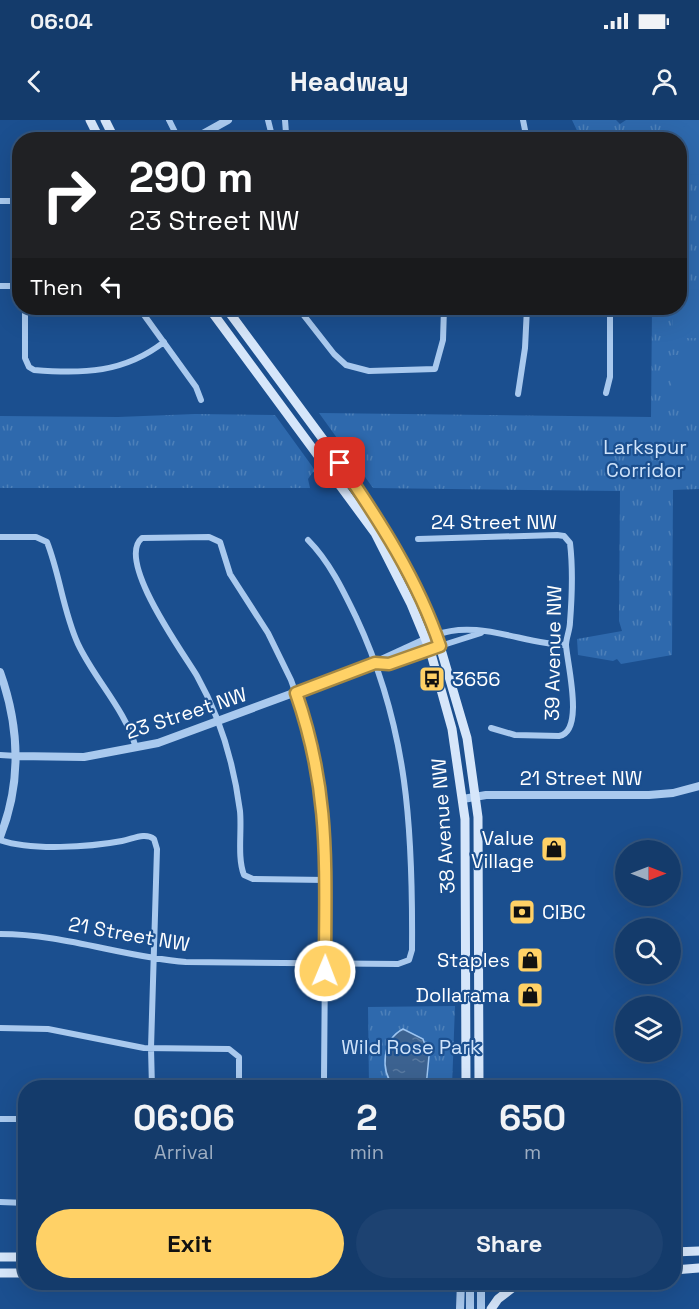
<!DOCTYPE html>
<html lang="en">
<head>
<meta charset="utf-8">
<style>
  body { margin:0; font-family:"Space Grotesk",sans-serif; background:#1d4271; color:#f1f3f6; height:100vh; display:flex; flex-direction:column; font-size:22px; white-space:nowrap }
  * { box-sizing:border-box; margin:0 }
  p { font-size:20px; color:#9dadc1 }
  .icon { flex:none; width:33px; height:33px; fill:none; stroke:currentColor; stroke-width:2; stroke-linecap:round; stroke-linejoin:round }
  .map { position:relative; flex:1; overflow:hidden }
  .details { position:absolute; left:18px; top:960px; width:663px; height:210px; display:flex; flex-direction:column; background:#143b6b; border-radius:24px; box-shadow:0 6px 24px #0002,0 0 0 2px #33557e }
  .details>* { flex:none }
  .banner { position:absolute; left:12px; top:12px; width:675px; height:183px; border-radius:24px; box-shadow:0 6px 24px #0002,0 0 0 2px #33557e; background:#202124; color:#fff; overflow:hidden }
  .needle { width:39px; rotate:90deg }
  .tools { position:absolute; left:615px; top:720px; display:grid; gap:12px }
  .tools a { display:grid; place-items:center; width:66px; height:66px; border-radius:50%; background:#143b6b; box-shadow:0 6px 24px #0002,0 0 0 2px #33557e; font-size:30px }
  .pin { position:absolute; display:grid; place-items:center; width:51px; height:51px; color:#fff; margin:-26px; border-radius:12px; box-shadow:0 3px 9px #0006 }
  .me { position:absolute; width:66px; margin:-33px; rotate:1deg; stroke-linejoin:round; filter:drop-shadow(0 0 4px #0008) }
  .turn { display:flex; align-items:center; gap:21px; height:126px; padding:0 18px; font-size:27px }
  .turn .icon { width:78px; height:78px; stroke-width:2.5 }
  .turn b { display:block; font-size:42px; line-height:51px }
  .then { display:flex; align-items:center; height:57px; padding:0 18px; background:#0003; gap:12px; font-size:22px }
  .eta { display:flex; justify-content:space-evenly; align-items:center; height:102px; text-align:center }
  .eta b { font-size:36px; font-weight:600; line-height:42px }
  .button { display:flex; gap:12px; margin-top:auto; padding:12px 18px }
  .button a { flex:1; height:69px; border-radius:36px; background:#ffd166; color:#111; font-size:24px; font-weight:600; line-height:69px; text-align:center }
  .button a+a { background:#1d4271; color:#f1f3f6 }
  .status { display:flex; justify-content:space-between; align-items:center; height:42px; padding:0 30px; background:#143b6b; direction:ltr }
  .status svg { height:16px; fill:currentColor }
  header { display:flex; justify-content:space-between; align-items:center; height:78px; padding:0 18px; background:#143b6b; font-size:27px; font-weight:600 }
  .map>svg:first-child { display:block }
</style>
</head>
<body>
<div class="status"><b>06:04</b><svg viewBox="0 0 49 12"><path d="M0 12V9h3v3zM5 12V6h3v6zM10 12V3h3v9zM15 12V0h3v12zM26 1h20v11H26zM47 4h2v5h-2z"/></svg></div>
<header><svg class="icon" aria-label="back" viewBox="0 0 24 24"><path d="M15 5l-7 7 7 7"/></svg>Headway<svg class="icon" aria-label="person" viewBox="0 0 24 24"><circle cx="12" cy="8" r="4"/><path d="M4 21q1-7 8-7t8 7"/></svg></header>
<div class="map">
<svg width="699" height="1189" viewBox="0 0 699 1189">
  <defs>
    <pattern id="grass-tufts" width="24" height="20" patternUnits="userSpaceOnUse" patternTransform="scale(1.5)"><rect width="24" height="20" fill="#2e69ad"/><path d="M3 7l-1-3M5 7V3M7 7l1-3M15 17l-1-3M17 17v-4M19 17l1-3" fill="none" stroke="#4d80b9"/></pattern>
    <pattern id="water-ripples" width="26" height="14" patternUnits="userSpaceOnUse" patternTransform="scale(1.5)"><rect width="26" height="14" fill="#3c6290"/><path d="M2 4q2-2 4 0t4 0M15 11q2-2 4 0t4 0" fill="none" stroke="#597aa1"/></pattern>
  </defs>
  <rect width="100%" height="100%" fill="#1b4f8f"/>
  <!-- grass -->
  <path fill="url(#grass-tufts)" d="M572,0H616L620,4L626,0H699V369L673,370L672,535L621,544L617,539L613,541L578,535L577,519L622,511L619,501L620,371L373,368L319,293L651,297L652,188H680V20L581,19Z
    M195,294L275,295L317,353L313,352L308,359L310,368H0V296L118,297Z
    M455,886L452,967H369L368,887Z"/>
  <!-- garden -->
  <path fill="#2e69ad" d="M692,0H699V55L680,54V20L674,19L679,10Z
    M680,169L699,170V218H673V188H680Z
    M672,235H699V284H672Z"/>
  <!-- water -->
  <path fill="url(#water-ripples)" stroke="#9cc4f0" stroke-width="1.5" d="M403,909L423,919L429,936L426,967H394C380,950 382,920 403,909Z"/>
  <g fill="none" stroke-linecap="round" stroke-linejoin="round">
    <!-- minor -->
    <path stroke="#a9c9ee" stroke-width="6" d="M169,0L179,20
      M268,0L272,16L276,18L286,13L285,0
      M523,0L527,20
      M0,81H20
      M0,166H20
      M25,188V238L29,247L34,250C83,254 124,253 164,222
      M139,188L196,267L201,280
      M298,188L334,234L346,245L369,251L435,249L443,220L444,188
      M606,273L610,257V188
      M518,274L525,228L527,188
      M0,417H36L47,422C60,455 63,491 78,524C95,560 125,589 136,628
      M418,419L557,415L564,416L570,423C573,448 572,477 570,502C570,510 566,518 566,525C567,543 585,612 559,616L515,615L491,608
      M436,515C477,499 524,524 566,525
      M440,526L481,513
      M0,635L17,636
      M0,720C31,731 90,727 122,721C133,719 145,712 154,719L157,729L151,928L152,968
      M0,814C64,814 123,837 186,842L398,844L409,840L412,830C413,710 408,608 356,497C343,470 329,441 308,420
      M0,908L48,909L144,928L229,929L239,937V968
      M323,968L324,960L326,721L318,650L307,605L291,560L268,513L230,454L220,422L209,417L142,418C115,440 184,534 197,556C220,597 234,645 240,691C242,711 237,737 244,755L253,759L326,760
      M0,999H26
      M0,1082L26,1083"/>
    <!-- tertiary -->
    <path stroke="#a9c9ee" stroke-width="8" d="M192,20L228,0
      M377,543L389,544L440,526
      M0,552C20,608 22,662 0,717
      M17,636L84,637L158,623L375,543L436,515
      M463,679L486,675H649L673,673L699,666
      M481,1162V1189
      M460,1189L461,1162
      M470,1189V1162"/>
    <!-- secondary -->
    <path stroke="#d6e6fa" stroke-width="9" d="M90,0L100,20
      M105,0L115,20
      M209,188L375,413L411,484L430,530L452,609L465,699L466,968
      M226,188L328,326L395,428L429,496L440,526L467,618L478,697L479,968
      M674,1132L699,1131
      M0,1137H26
      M674,1150L699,1148
      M0,1153H26
      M491,1189L498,1179L520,1162"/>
  </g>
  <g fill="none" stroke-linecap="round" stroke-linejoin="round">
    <defs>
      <path id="route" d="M325,851C325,748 331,673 296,573L375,543L389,544L440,526C418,460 379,400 340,343"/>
    </defs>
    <!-- route casing -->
    <use href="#route" stroke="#a68842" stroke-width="15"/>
    <!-- route -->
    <use href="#route" stroke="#ffd166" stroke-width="10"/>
  </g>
  <!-- icons -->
  <defs>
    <symbol id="bus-square" viewBox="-11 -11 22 22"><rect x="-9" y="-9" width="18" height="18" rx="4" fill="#ffd166" stroke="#1b4f8f"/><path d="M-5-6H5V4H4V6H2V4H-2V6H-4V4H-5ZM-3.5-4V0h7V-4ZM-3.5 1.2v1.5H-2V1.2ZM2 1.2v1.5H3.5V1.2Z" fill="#111"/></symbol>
    <symbol id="shop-square" viewBox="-11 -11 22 22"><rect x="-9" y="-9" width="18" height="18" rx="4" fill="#ffd166" stroke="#1b4f8f"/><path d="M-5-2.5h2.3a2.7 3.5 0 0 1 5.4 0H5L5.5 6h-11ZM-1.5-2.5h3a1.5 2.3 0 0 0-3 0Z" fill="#111"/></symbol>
    <symbol id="bank-square" viewBox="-11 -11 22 22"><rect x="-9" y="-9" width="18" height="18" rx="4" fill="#ffd166" stroke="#1b4f8f"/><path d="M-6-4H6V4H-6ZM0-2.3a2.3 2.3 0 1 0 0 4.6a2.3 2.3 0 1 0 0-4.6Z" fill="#111"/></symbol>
  </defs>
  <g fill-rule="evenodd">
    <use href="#bus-square" x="417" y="544" width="30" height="30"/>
    <use href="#shop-square" x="539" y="714" width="30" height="30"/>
    <use href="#bank-square" x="507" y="777" width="30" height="30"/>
    <use href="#shop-square" x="515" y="825" width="30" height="30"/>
    <use href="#shop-square" x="515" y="860" width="30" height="30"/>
  </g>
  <g text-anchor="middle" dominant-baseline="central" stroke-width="4.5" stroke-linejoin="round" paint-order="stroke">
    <!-- park labels -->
    <g font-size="20" fill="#cfe3fa" stroke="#1b4f8f">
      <text x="645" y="327">Larkspur<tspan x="645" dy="23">Corridor</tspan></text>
      <text x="411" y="927">Wild Rose Park</text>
    </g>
    <!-- street labels -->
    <g font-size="20" fill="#fff" stroke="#1b4f8f">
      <text x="494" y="402">24 Street NW</text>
      <text transform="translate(553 533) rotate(-89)">39 Avenue NW</text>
      <text transform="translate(186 593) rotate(-18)">23 Street NW</text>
      <text x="581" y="658">21 Street NW</text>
      <text transform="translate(443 706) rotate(-94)">38 Avenue NW</text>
      <text transform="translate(129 814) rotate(10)">21 Street NW</text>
    </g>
    <!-- poi labels -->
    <g font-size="20" fill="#fff" stroke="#1b4f8f" text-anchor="end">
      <text x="452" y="559" text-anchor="start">3656</text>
      <text x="534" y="718">Value<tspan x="534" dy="23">Village</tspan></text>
      <text x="542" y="792" text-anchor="start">CIBC</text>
      <text x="510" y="840">Staples</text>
      <text x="510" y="875">Dollarama</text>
    </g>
  </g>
</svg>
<div class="tools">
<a><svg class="needle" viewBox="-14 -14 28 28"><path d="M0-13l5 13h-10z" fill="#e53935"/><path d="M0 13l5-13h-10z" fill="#9dadc1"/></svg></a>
<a><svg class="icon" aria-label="search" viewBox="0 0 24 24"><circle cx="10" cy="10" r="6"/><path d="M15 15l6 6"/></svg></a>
<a><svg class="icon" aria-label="layers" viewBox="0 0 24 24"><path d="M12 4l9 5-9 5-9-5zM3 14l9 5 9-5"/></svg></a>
</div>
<div class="pin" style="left:340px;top:343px;background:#d93025"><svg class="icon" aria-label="arrive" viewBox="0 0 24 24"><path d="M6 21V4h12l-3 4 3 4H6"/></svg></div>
<svg class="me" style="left:325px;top:851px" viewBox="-20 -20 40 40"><circle r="17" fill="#ffd166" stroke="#fff" stroke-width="3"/><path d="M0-11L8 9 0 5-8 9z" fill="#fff"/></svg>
<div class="banner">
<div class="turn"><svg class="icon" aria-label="right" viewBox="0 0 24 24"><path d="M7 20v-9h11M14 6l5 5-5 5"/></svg><div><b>290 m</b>23 Street NW</div></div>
<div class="then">Then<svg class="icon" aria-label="left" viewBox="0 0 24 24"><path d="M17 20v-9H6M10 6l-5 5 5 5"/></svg></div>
</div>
<section class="details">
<div class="eta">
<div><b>06:06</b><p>Arrival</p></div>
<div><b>2</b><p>min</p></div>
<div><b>650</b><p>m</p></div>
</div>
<div class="button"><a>Exit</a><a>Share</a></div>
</section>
</div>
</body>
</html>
